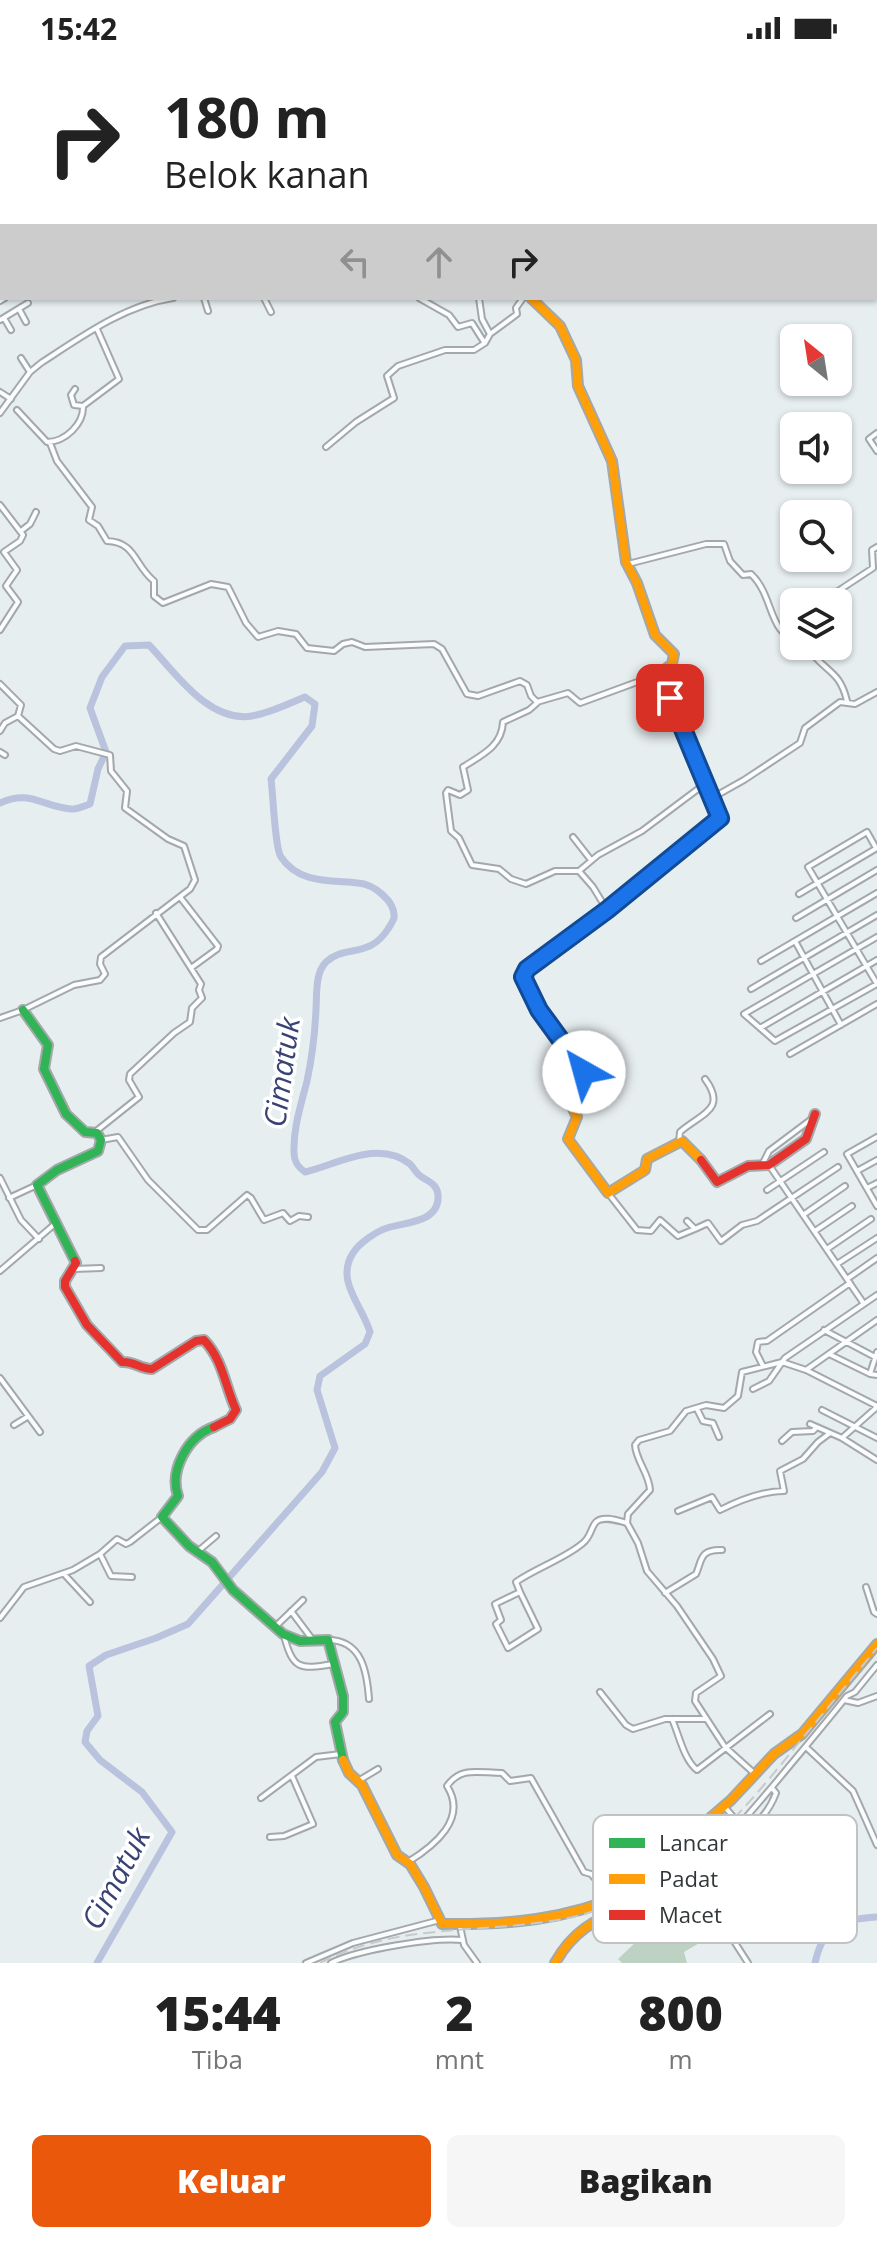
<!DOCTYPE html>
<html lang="id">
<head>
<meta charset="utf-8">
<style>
  body { margin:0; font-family:"Open Sans",sans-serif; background:#f6f6f6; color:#222; height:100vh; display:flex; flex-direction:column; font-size:30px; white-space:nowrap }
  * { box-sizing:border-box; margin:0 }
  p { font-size:26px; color:#767676 }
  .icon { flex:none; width:44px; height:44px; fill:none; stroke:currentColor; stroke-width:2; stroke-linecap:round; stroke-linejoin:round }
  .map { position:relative; height:1907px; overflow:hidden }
  .drawer { display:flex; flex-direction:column; background:#fff; flex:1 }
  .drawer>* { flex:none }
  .guide { position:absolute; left:0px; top:0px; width:878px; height:244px; box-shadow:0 2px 6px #0004; background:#fff; color:#222; overflow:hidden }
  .needle { width:52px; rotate:330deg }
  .controls { position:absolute; left:780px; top:268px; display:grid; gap:16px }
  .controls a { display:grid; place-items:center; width:72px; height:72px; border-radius:12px; background:#fff; box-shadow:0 2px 6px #0004; font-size:40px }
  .pin { position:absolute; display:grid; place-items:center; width:68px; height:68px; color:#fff; margin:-34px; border-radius:16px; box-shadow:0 4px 12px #0006 }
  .me { position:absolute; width:88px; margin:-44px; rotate:322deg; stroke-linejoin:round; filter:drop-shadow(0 0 6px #0008) }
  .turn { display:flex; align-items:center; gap:28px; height:168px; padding:0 32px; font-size:36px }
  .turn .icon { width:104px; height:104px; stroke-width:2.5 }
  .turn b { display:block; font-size:56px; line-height:68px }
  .lanes { display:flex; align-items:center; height:76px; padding:0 32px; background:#0003; justify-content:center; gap:40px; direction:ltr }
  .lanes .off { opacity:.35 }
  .eta { display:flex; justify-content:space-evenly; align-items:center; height:136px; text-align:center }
  .eta b { font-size:48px; font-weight:800; line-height:56px }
  .primary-button { display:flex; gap:16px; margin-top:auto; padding:16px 32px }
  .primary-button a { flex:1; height:92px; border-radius:12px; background:#ea580c; color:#fff; font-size:32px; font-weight:800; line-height:92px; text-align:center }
  .primary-button a+a { background:#f6f6f6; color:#222 }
  .status { display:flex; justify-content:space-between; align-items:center; height:56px; padding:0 40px; background:#fff; direction:ltr }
  .status svg { height:22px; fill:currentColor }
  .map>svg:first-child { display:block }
</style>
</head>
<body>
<div class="status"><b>15:42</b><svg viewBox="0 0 49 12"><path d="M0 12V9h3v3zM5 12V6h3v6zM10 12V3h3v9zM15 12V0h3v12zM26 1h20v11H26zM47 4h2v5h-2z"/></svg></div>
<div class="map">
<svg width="877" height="1907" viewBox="0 0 877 1907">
  <rect width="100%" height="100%" fill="#e7eef0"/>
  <!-- forest -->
  <path fill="#bdd2c2" d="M678,1854L701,1886L684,1896L687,1907H622L618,1903L657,1866Z"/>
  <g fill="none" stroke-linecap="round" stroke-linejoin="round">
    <!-- river -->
    <path stroke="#b9c3de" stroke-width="7" d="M356,0L360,2
      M0,45H2
      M0,747C30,733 43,751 71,753C77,754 84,750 90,748L98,713L106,696L90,652L102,621L125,590L149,589C175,616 208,667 252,660C270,657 288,648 305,641L315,648L312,670L271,723C273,737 275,793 281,801C299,828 330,824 358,827C373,828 396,845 394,862C393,865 390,870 388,873C369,903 345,888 326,906C315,917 317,938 316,953C315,976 312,1002 307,1025C301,1049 293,1072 294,1097C294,1106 298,1111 305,1116C338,1108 379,1083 410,1108C413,1111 415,1115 418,1118C425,1125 437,1126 438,1139C440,1167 405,1166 387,1172C377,1175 359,1187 353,1197C335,1225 362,1249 370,1276L365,1288L320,1320L317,1334L335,1392L322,1416L188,1568L156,1582L106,1599L89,1610L98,1660L87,1675L85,1686L100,1704L142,1736L172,1776L97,1907
      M815,1907C823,1870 840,1863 877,1861"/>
    <defs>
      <path id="street" d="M532,0L533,2
        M738,0L741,2
        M860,0L862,2
        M640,2L641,0
        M763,2L764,0
        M783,2L785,0
        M805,2L807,0
        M823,2L825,0
        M844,2L846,0
        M876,12L877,13
        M876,33H877
        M876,55L877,56
        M0,58H2
        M1,98L2,102
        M876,109H877
        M0,110L2,108
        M0,128L2,127
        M0,148L2,147
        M0,167L2,166
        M0,188L2,192
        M0,205L2,204
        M0,224L2,223
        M204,242L208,255
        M264,242L271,256
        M419,242L449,259L458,271L472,267L484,286
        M479,242L482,263L490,278
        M0,245L5,242
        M19,253L26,266
        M4,262L11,274
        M0,264L28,247
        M21,302L30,316
        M75,333L71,339L74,349L83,350
        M0,336L11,343
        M17,354L47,386C65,386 84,368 83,350L119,323L97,273
        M0,357L30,316L41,307C81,281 125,249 173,242
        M877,377L869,383L877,395
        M50,387L57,405L92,451L89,464L98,470L107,485C136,486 134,509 154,525V540L163,547L211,528L228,531L246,567L258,581L278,575L296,578L307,592L334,595L343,588L352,586L365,591L434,588L442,593L467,638L478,640L520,625L527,629L531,640L537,646L568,637L580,647L659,618
        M326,391L356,366L394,342L387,320L398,310L445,294H474L485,287L490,278L517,258L516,252L523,242
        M0,449L23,479L20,485L4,496L17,514L6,530L18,546L0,574
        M21,475L30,468L36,456
        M628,508L706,488H724L730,505L743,519L751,518C768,534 769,558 780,573C784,578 790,582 794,588
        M830,546L835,537L873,512L872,494L877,491
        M795,590L799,595H810L816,590
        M810,595C827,617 840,615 847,645
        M0,628L21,649L18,660L54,693L60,695L76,690L110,699L111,715L127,735L125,752L168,783L184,790L195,824L190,833L101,901L100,908L105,918L100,924L74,929L23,954L0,962
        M537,647L529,654L503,666C502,690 482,699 463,711L468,734L460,739L448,734L446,737L451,775L459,782L472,809L499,813L511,823L526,828L555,815H579L598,799L642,775L706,727
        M0,675L5,667L18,660
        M0,696L5,699
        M712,742L744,724L800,687L805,672L840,646L855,648L877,636
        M573,781L591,804
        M876,792L867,776L808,811L877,928
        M579,815L593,831L607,854
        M799,838L877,792
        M180,841L218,890L217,893L191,912
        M796,862L877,814
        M877,881L744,958L775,985L877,928
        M795,885L841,969
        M761,905L877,837
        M751,933L877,859
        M760,972L877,904
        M790,998L877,948
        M95,1076L139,1041L129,1024L130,1018L174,977L190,966L192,952L202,942L199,934L201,928L156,857
        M877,1081L847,1098L877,1150
        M101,1084L118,1081L148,1124L198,1174H207L247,1139L251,1142L264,1164L283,1157L290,1165L299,1160L308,1161
        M679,1086L680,1076C700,1058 728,1054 705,1023
        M763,1107L769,1095L809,1065
        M769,1109L864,1248
        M857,1115L877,1104
        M0,1122L21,1164L39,1183
        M867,1132L877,1127
        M767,1134L824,1096
        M608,1137L637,1174L651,1175L660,1164L678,1180L695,1173
        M9,1142L37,1129
        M803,1159L845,1130
        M687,1165L695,1173L708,1167L721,1185L742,1169L757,1165L838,1111
        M815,1175L852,1150
        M827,1193L871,1163
        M837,1208L877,1182
        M74,1213L101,1212
        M0,1215L56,1167
        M847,1223L877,1202
        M824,1274L875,1301
        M829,1298L870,1318L877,1296
        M763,1310L756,1296L758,1286L767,1285L850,1227
        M806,1314L877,1264
        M870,1318L877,1319
        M0,1322L40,1376
        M753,1333L769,1325L785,1302L877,1239
        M697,1353L703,1365L713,1367L719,1381
        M822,1354L877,1382
        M810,1368L842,1382L877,1404
        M14,1369L27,1361
        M842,1382L877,1351
        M782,1385L792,1376L813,1375L817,1371
        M678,1455L712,1441L720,1454C740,1444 762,1435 784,1435L780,1415L803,1403L818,1386L830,1377
        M197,1496L216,1480
        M100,1498L111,1520L132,1521
        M64,1518L90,1546
        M866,1531L874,1556L877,1558
        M520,1536L538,1573L508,1592L496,1568L501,1564L495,1548L520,1536L516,1526C536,1512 566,1502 583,1487C591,1481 591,1471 596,1466C603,1459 619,1465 627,1467
        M665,1537L696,1518C702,1505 699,1493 722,1494
        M291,1555L312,1583
        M0,1562L24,1531L73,1514L100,1498L117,1483L126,1488L130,1486L162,1461
        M276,1570L303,1544
        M284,1580C293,1613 299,1614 333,1608
        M328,1584C362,1584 367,1616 369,1643
        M600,1636L626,1669L633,1673L665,1663H706
        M844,1644L858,1647L877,1640
        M672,1663C679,1679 684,1704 697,1714L770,1658
        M807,1692L853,1735L877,1789
        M755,1718L725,1691L695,1645L696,1637L721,1620L713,1603L677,1550L647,1515L638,1487L627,1467L628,1458L650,1434C649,1417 636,1405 635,1389L639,1384L670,1375L686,1355L706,1349L724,1352L738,1340L742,1316L782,1306L806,1314L877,1350
        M358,1725L378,1713
        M261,1742L316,1701L341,1698
        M724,1750L747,1777
        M270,1781L284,1780L313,1768L292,1720
        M726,1785L731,1787C751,1775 768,1759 776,1737L772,1732
        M408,1806C434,1790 468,1763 447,1730C461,1710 479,1717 502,1717L510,1725L531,1722L584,1816L591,1818L614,1844
        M689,1815L748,1907
        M627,1849C694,1825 733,1777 777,1725C800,1697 824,1669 847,1640L855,1636L877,1609
        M460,1870L464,1889L477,1907
        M306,1907L353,1887L440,1864
        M331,1907C357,1894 433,1881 462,1884"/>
      <path id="fast" d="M23,954L48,989L44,1013L66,1058L85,1076L97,1077L101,1084L98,1095L57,1114L37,1129L75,1205
        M214,1371C188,1380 169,1414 178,1440L162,1461L189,1490L212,1506L233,1534L283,1578L300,1585L328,1584L343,1640V1656L335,1666L343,1704"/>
      <path id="slow" d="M531,242L560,270L576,304L578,330L612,405L626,506L637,527L655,579L674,598L672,608L659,618L704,721
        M552,973L585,1019C567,1037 565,1037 577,1061L568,1083L608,1137L645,1114L647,1103L682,1085L701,1104
        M343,1704L349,1717L362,1729L397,1799L410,1808L424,1831L442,1868C507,1869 567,1864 627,1837
        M555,1907C572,1876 594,1864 626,1851L630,1831L731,1744L774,1698L802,1678L877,1588"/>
      <path id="jam" d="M552,973L530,940L525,916L607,854L721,761L704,721
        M701,1104L717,1126L748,1110L769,1109L806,1083L815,1058
        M75,1205L76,1207L65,1225V1231L87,1269L122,1306C134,1305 140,1313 152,1313L196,1285L204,1284C223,1304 225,1330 236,1354L230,1363L214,1371"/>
    </defs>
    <!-- street casing -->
    <use href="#street" stroke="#a3a8aa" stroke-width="8"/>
    <!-- fast casing -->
    <use href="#fast" stroke="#a3a8aa" stroke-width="12"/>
    <!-- slow casing -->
    <use href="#slow" stroke="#a3a8aa" stroke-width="12"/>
    <!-- jam casing -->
    <use href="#jam" stroke="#a3a8aa" stroke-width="12"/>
    <!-- street -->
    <use href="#street" stroke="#fbfcfd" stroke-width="4"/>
    <!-- fast -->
    <use href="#fast" stroke="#30b455" stroke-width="8"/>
    <!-- slow -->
    <use href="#slow" stroke="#ff9f0a" stroke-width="8"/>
    <!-- jam -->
    <use href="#jam" stroke="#e5322d" stroke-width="8"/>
    <!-- rail -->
    <path stroke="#c8c9cb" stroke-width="2" stroke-dasharray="12 6" stroke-linecap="butt" d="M320,1907C394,1869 466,1877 545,1866C659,1851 724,1779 792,1695C821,1660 849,1626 877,1592"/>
  </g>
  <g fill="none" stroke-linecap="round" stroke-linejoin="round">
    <defs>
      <path id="route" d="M584,1016L539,954L523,921L527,913L607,854L720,762L670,642"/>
    </defs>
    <!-- route casing -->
    <use href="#route" stroke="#114b97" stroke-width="20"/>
    <!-- route -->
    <use href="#route" stroke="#1a73e8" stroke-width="14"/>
  </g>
  <g text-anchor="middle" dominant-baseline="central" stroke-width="7" stroke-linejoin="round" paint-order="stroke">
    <!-- water labels -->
    <g font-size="30" font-style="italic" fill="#384375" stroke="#fff">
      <text transform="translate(281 1016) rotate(-82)">Cimatuk</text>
      <text transform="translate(115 1822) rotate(-62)">Cimatuk</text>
    </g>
  </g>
  <!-- legend -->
  <rect x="593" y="1759" width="264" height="128" rx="12" fill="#fff" stroke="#c1c3c3" stroke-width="2"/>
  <rect x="609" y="1782" width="36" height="10" fill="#30b455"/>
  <rect x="609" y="1818" width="36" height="10" fill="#ff9f0a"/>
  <rect x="609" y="1854" width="36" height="10" fill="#e5322d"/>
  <g font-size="22" fill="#313738">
    <text x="659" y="1795">Lancar</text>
    <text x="659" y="1831">Padat</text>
    <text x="659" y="1867">Macet</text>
  </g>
</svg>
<div class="controls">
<a><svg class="needle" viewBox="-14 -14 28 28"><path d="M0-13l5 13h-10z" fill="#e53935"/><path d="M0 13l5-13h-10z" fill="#767676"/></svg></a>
<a><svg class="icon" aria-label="sound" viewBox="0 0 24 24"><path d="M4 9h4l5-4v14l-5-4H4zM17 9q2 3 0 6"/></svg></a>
<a><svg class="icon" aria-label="search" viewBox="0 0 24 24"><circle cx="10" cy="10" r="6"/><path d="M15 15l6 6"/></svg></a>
<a><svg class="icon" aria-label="layers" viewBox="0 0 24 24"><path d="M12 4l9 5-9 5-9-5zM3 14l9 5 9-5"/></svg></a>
</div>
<div class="pin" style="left:670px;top:642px;background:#d93025"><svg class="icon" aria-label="arrive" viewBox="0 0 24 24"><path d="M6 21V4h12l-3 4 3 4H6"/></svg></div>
<svg class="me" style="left:584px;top:1016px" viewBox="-20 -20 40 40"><circle r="19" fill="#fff"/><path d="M0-13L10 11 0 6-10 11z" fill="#1a73e8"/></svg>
<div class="guide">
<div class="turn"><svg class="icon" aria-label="right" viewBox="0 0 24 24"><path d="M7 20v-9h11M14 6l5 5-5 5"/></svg><div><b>180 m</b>Belok kanan</div></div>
<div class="lanes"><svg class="icon off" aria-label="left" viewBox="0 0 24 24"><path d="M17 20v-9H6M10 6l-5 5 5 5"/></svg><svg class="icon off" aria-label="ahead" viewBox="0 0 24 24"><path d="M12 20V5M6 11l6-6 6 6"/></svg><svg class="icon" aria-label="right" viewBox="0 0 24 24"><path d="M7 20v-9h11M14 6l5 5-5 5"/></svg></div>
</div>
</div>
<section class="drawer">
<div class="eta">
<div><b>15:44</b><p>Tiba</p></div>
<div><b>2</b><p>mnt</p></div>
<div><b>800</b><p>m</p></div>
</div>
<div class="primary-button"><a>Keluar</a><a>Bagikan</a></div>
</section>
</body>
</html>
